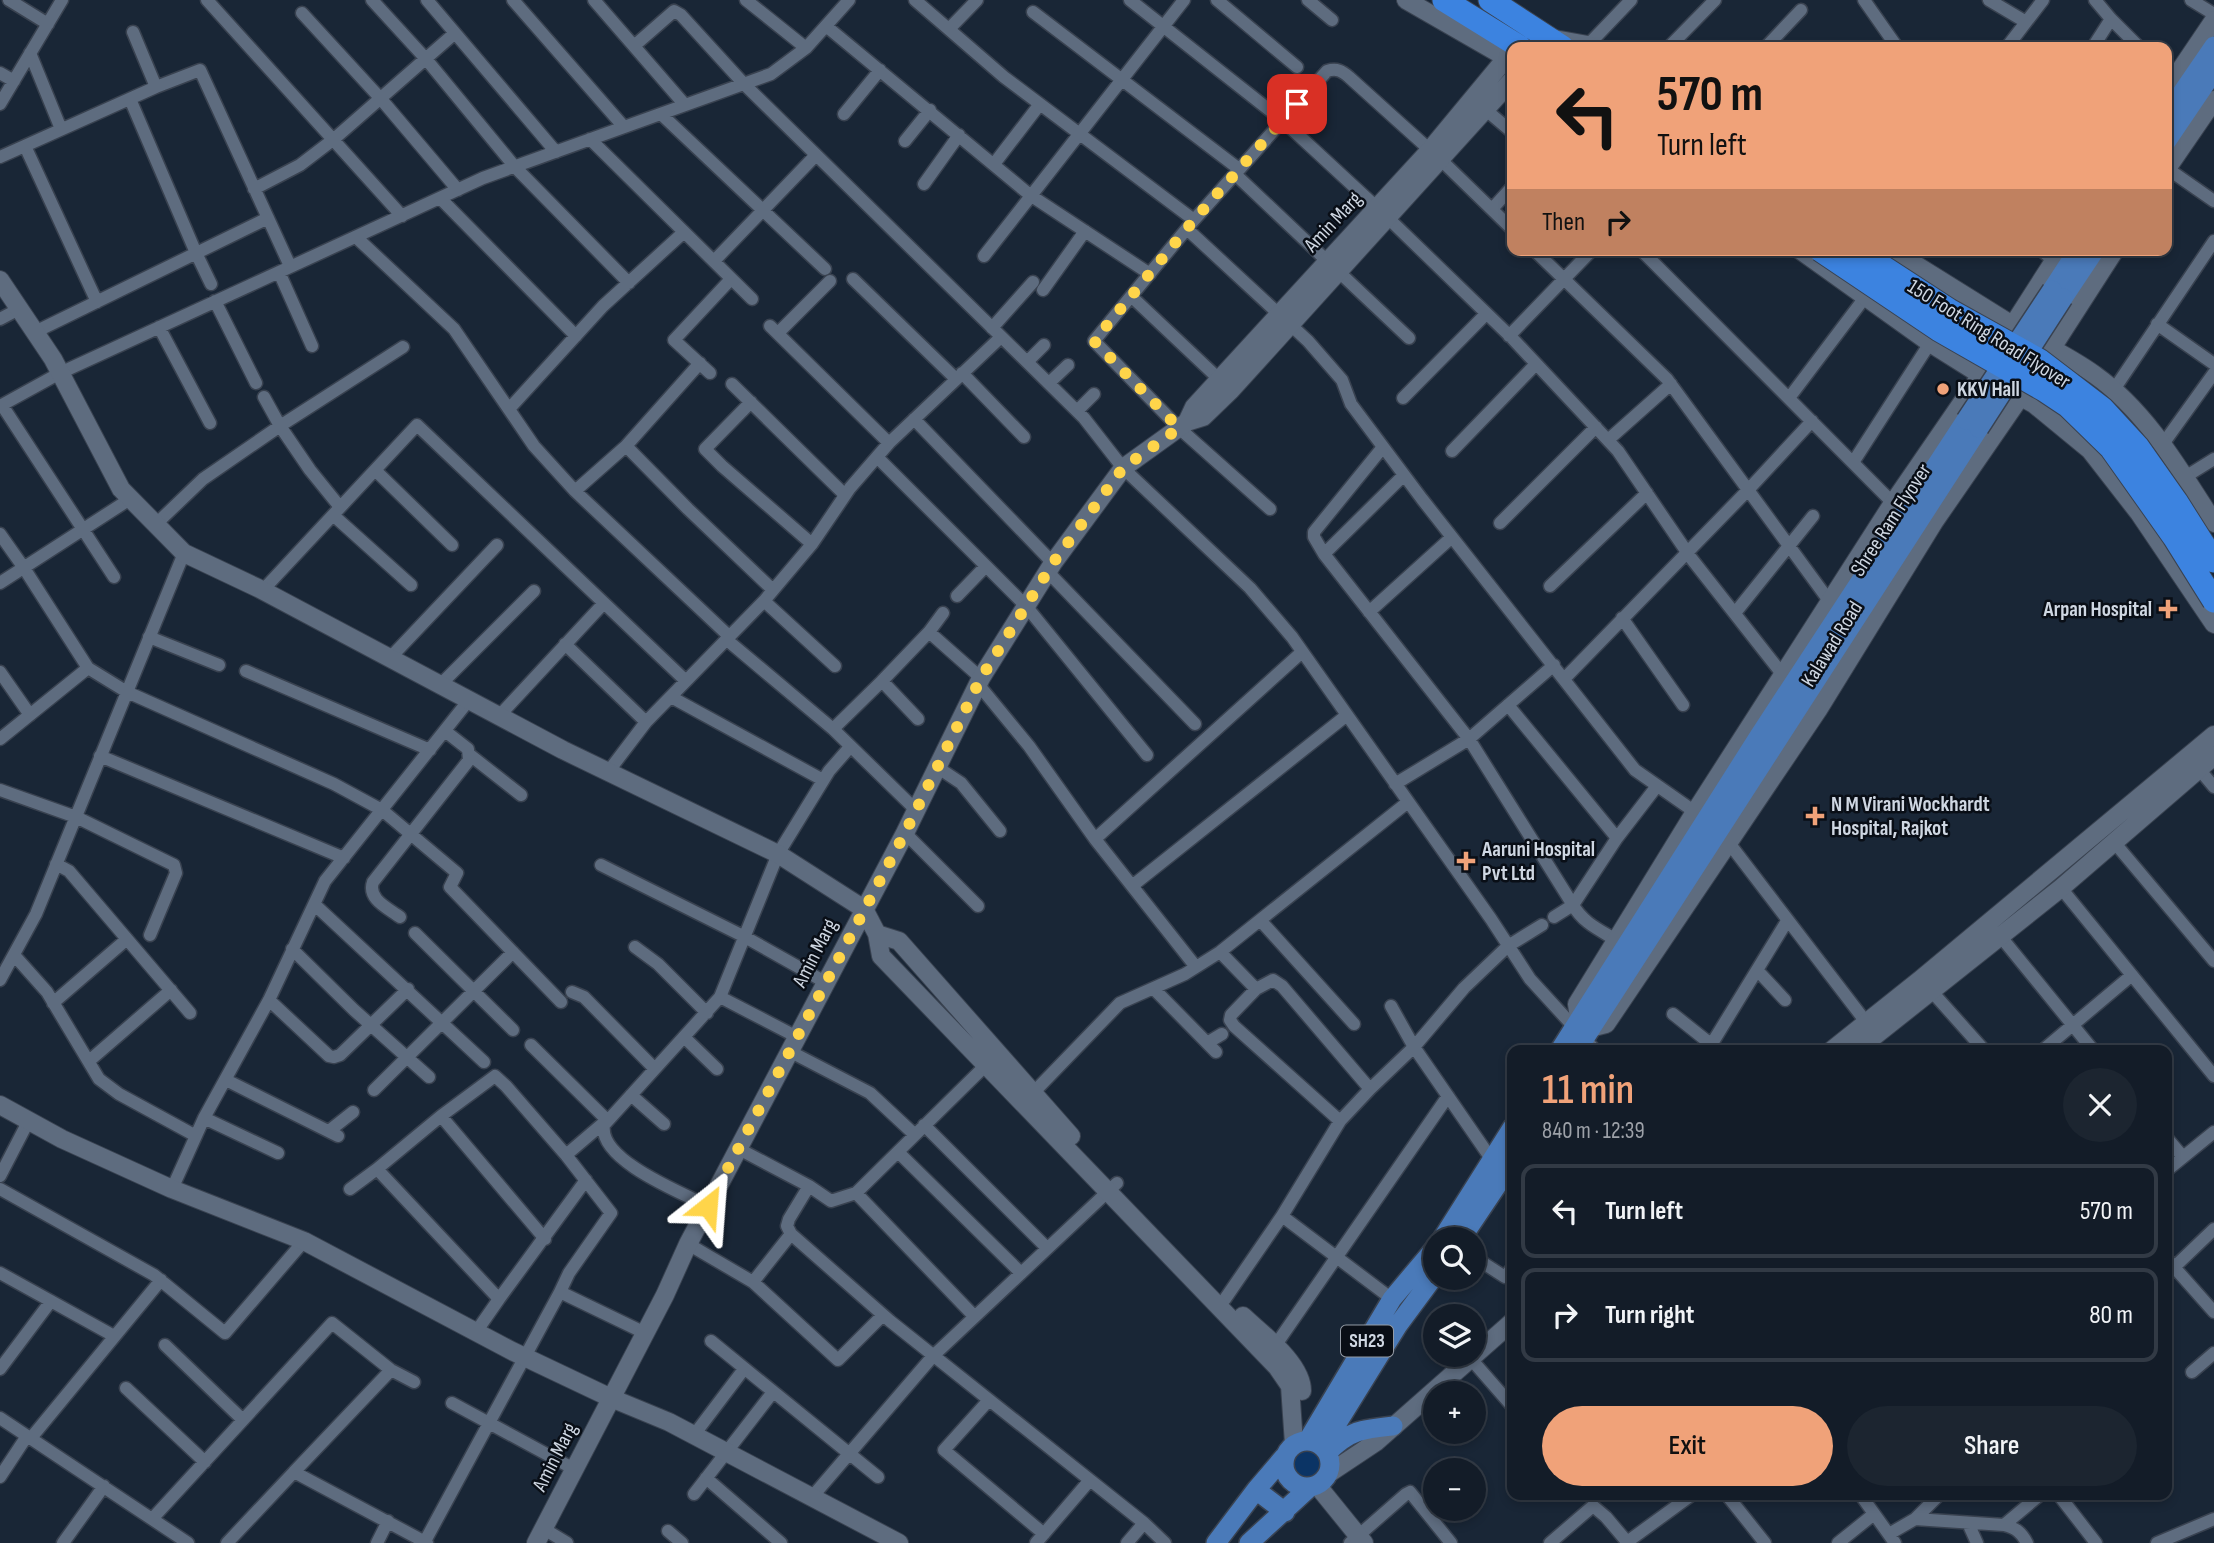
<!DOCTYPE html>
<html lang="en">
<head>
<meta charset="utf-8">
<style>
  body { margin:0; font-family:"Sofia Sans Condensed",sans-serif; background:#1c2530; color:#f1f3f6; height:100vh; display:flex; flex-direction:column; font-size:26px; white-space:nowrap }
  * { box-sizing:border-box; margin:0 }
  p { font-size:23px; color:#9da1a8 }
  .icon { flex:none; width:38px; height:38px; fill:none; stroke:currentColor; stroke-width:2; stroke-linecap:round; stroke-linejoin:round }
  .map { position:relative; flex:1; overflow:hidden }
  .details { position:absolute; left:1507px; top:1045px; width:665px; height:455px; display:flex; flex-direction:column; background:#131c28; border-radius:14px; box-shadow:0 4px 10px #0003,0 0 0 2px #323a45 }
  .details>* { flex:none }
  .hud { position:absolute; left:1507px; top:42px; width:665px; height:214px; border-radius:14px; box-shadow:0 4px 10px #0003,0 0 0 2px #323a45; background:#f0a279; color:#111; overflow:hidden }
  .fabs { position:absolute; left:1423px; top:1227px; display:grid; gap:14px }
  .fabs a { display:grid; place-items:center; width:63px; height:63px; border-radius:50%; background:#131c28; box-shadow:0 4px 10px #0003,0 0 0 2px #323a45; font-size:35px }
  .pin { position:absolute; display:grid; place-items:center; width:60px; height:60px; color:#fff; margin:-30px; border-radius:14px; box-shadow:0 4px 10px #0006 }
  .me { position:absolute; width:77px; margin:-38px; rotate:28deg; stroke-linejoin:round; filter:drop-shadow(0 0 5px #0008) }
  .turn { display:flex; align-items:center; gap:24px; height:147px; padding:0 35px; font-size:32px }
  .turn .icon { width:91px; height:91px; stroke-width:2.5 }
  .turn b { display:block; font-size:49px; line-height:60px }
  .then { display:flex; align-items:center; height:66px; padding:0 35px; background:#0003; gap:14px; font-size:26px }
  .round { display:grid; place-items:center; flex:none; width:74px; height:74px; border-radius:37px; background:#1c2530 }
  .summary { display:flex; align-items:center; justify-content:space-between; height:119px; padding:0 35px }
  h1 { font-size:42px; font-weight:600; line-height:52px; color:#f0a279 }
  .cta { display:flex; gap:14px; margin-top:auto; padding:14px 35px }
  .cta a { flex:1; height:80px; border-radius:42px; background:#f0a279; color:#111; font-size:28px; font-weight:600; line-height:80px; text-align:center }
  .cta a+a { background:#1c2530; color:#f1f3f6 }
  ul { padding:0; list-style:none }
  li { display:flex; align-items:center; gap:21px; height:94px; margin:0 14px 10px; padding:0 21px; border:4px solid #323a45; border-radius:14px }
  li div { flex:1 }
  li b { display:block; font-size:26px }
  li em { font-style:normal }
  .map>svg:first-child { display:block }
</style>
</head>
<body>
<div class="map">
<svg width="2214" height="1543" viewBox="0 0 2214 1543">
  <rect width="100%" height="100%" fill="#192636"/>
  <!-- green -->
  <path fill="#0b3465" d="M1314,1446L1326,1460C1304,1517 1259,1457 1314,1446Z"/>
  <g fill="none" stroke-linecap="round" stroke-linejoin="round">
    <defs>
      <path id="street" d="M9,0L48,24
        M207,0L402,216
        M372,0L426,59L515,167L629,283
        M427,0L556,152
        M513,0L624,127
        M594,0L685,105
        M746,0L806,48
        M915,0L1004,77L1194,220
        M1130,0L1282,120L1387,217L1512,338L1618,451L1691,558L1783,675
        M1217,0L1297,67
        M1308,0L1332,20
        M1864,0L1897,47
        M1989,0L2026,22
        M2095,0L2111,19L2139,47
        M2191,0L2214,14
        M1033,12L1239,169
        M302,13L381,99L458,190
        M826,26L1030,195L1150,274
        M949,29L977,0
        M133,32L156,87
        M1588,45L1631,0
        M634,46L674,11L681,15L744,84L1084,418L1123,468L1250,588L1292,637L1491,919L1530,979L1595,1050
        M1669,47L1715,0
        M1766,47L1801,10
        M2007,47L2043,0
        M2093,47L2111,19
        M30,53L61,129
        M0,73L14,81
        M130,99L196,253L211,284
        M0,104L62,0
        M1486,110L1512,132
        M661,114L825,269
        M844,114L880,70
        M590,139L752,299
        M905,141L930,110
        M25,146L97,302
        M0,157L156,87L200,70L290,266
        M994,164L1040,104
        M2168,169L2214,201
        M1235,174L1327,261
        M924,184L959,135
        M254,189L300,165L334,139L455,33
        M440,198L576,336
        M1492,209L1512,187
        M1187,229L1308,341L1342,380L1351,404L1422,499L1635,770L1695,812
        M357,238L454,329L534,446L575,491L730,637
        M1534,250L1667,379L1830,602
        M1641,250L1893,503
        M2041,250L2054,261
        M984,256L1184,0
        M714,261L816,155
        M279,272L312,346
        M1339,272L1409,338
        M853,279L956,379
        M1043,290L1085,231
        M1131,296L1220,380
        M215,301L256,383
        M0,319L19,309
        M2157,324L2214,364
        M770,326L889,443
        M159,327L210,423
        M992,328L1033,282
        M35,332L268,218
        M778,333L830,281
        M1509,336L1592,250
        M1027,362L1044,345
        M710,373L674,340L731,279
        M962,373L1024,437
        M1049,383L1068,365
        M732,384L845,495
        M2113,391L2214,241
        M264,397L280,426L403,347
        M1403,398L1486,314
        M1789,398L1866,296
        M751,402L705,449L722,466L812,544
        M2,405L114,577
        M0,406L60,373L483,178L771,74L806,48L849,0
        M509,409L603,306L684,232
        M1077,411L1094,394
        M914,419L1053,563
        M1608,440L1671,384
        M2163,444L2214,373
        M626,446L688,509L773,590
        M1452,451L1536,364
        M877,457L1026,606L1147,755
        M1854,461L1930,343
        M375,470L452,545
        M1404,475L1324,554L1469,739L1573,905L1554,917
        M2185,477L2214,459
        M575,491L626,446L700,363
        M1270,509L1179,428L1094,341L1194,220L1327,71C1337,68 1342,71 1349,77L1441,160L1512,229
        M333,515L411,585
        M1500,523L1596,427
        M155,525L203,479L280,426L310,470L340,507
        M0,534L24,568L88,668
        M1324,554L1314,537V532L1383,447
        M1047,571L1195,724
        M0,583L130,499
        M1550,586L1647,493
        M263,590L417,425L686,681
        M957,596L985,567
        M764,601L835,666
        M1369,612L1452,537
        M1735,613L1813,516
        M1622,618L1683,705
        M929,632L943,613
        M149,637L219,665
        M727,640L833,729
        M565,644L646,722
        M390,658L497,545
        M246,671L430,750
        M0,672L30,715
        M1564,679L1749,489L1812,421
        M882,681L929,632L981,678
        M978,684L1029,746L1095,839L1196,967
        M440,685L534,591
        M671,697L823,780
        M1508,705L1617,838
        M499,716L604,603
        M0,739L88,668L127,692L334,784L382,810L457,873L450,887L561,1002
        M470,755L521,795
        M100,756L344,858
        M937,767L961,783L1000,831
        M2199,769L2214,787
        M608,772L646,722L764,601L812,544L850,488L889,443L1001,337
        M1395,784L1469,739L1554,665
        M0,790L76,817L174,865L176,873L150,935
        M916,810L833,729L882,681L918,719
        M905,833L978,906
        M1095,839L1302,652
        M2114,842L2214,961
        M1729,843L1866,1022
        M56,864L69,871L190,1013
        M601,865L745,937L825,982
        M1132,886L1347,715
        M2061,888L2214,1076
        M314,904L484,1062
        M400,917C388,908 367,899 373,882L469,760L468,749L445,731
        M1260,920L1354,1024
        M415,933L513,1030
        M2001,937L2093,1050
        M1616,940C1600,930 1583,923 1573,905L1617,838L1657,786
        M635,947L658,964L707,1013
        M292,949L354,1010L429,1077
        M1220,952L1256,989
        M14,955L47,992L99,1079L119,1094L196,1136
        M1757,970L1785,1000
        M0,980L36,914L184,553
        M1926,985L1984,1050
        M1154,989L1216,1052
        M572,992L584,997L654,1068
        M720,997L799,1038
        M269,1000L329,1056L334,1057L340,1055L408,989
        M53,1003L127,939
        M1391,1006L1414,1047L1492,1160
        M1673,1014L1712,1045
        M684,1037L717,1069
        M1207,1043L1222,1034
        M531,1045L607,1120L566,1155
        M1708,1050L1787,921
        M2043,1050L2132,975
        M791,1052L870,1093L915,1135
        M89,1061L171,990
        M226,1080L338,1136
        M374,1090L513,952
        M1034,1092L1120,1003L1185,974L1220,952L1408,802
        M631,1095L664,1124
        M441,1116L545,1239
        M204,1118L278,1153
        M1340,1121L1234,1026L1230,1020L1231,1015L1256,989L1273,980L1282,986L1370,1089
        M924,1125L1047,1248
        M329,1131L353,1112
        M2166,1137L2183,1157
        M739,1149L809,1186L789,1219L787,1226L791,1234L890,1321L1144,1523L1165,1543
        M898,1152L1020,1272
        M377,1169L441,1116L495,1076L506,1086L566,1155L611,1213L569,1273L560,1292
        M2166,1171L2214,1132
        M0,1176L29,1120
        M809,1186L831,1201L856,1193L983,1068
        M0,1189L154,1275L225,1333L304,1241
        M172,1189L204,1118L269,1000L325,881L469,700
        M350,1189L377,1169L499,1299L476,1332
        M856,1193L974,1316
        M708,1206C682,1193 598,1160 604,1125L720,997L778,854L829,771L850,747
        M1282,1216L1340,1121L1370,1089L1414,1047L1464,988L1508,946L1542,925
        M688,1244L753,1282L838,1360L883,1315
        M1474,1257L1505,1277L1512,1268
        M2166,1258L2214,1312
        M0,1273L114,1336
        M2166,1275L2214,1229
        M753,1282L791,1234
        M499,1299L586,1180
        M1225,1299L1282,1216L1392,1299
        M711,1341L878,1477
        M165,1345L243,1420
        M1275,1346L1448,1096
        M1471,1359L1512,1406
        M0,1369L51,1301
        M2192,1372L2214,1353
        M126,1388L205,1462
        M989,1400L944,1450L1044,1534
        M452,1403L574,1469
        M0,1418L188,1543
        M694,1435L744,1369
        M31,1438L161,1280
        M294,1472L391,1370
        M0,1477L27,1436
        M706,1478L781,1543
        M694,1494L773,1392
        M1726,1494L1765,1543
        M1860,1494L1895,1543
        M2058,1494L2096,1543
        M812,1497L933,1356L1117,1183
        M152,1519L332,1323L391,1370L414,1382
        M1915,1519L1940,1494
        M1968,1523L1977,1543
        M2004,1525L2041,1494
        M544,1529L567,1543
        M668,1531L682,1543
        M1889,1534L1915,1519L2004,1525C2016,1528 2021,1532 2027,1543
        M1627,1542L1693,1494
        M63,1543L104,1486
        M227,1543L294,1472L427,1543
        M377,1543L388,1521
        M424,1543L560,1292L645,1333
        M1036,1543L1090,1480
        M1127,1543L1144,1523
        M1350,1543L1406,1494L1410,1492L1451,1543
        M1550,1543L1593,1506L1606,1517L1628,1543
        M1838,1543L1874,1514
        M2157,1543L2214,1519"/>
      <path id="secondary" d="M1406,0L1507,58
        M1549,38L1588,45L1592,47
        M2166,91L2214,20
        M2166,170L2214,100
        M1800,250L1930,343L1981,375L2034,404L2090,450L2139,513L2214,624
        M1892,250L2020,330
        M0,280L53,359L121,489L184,553L258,588L563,750L778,854L864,909L877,934L881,956L1277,1367L1290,1386L1294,1444
        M2044,344C2061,354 2079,363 2095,375C2147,412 2180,470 2214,523
        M1187,422L1194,407L1430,150L1512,51
        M877,934L899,941L1071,1136
        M1579,1018L1577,1004L1695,812L1893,503L1981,375L2061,250
        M1590,1028L1606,1024L1818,710L1934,522L2021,396L2115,250
        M1832,1050L1921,979L2214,735
        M1857,1050L2061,888L2214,756
        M0,1105L62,1139L172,1189L304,1241L512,1351L611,1398L669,1422L899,1543
        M1243,1316C1262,1334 1302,1363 1302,1391
        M1328,1474L1376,1442L1512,1322
        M1317,1485L1364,1543
        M536,1543L665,1295L688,1244L905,833L981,678L1053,563L1123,468L1187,422L1203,417L1231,390L1512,80"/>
      <path id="primary" d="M2166,116L2214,46
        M2166,142L2214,71
        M2052,290L2078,250
        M2063,298L2095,250
        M1560,1050L1759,736L1966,420
        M1577,1050L1979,428
        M1442,1239L1512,1128
        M1461,1239L1512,1163
        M1308,1440L1392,1299L1435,1248
        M1284 1464a23 23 0 1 1 46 0a23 23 0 1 1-46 0Z
        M1323,1446L1398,1325L1435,1275
        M1328,1452C1350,1430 1363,1429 1393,1426
        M1256,1490L1285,1512
        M1216,1543L1256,1490L1284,1457
        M1249,1543L1310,1487"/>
      <path id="highway" d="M1444,0L1520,47
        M1490,0L1562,47"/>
    </defs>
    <!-- street casing -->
    <use href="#street" stroke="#394250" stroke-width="15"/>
    <!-- secondary casing -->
    <use href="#secondary" stroke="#394250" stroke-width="20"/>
    <!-- primary casing -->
    <use href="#primary" stroke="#394250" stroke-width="22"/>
    <!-- highway casing -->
    <use href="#highway" stroke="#394250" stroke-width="25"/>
    <!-- street -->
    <use href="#street" stroke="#5e6c7f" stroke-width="12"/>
    <!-- secondary -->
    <use href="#secondary" stroke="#5e6c7f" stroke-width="18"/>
    <!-- primary -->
    <use href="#primary" stroke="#4a7ab9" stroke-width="19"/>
    <!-- highway -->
    <use href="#highway" stroke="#3c83e0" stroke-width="23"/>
    <defs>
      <path id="primary-bridge" d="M1966,420L2052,290
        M1979,428L2063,298"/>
      <path id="highway-bridge" d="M1820,250L1939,330L2044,390L2068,406L2111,448L2174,537L2214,601
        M1857,250L1949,310L2039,360L2103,409L2138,447L2176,501L2214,561"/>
    </defs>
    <!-- primary-bridge casing -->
    <use href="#primary-bridge" stroke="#394250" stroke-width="22" stroke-linecap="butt"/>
    <!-- highway-bridge casing -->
    <use href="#highway-bridge" stroke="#394250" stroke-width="25" stroke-linecap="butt"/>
    <!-- primary-bridge -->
    <use href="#primary-bridge" stroke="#4a7ab9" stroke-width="19"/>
    <!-- highway-bridge -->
    <use href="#highway-bridge" stroke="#3c83e0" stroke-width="23"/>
  </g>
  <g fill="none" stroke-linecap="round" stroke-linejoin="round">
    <!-- route -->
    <path stroke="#ffd54a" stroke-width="12" stroke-dasharray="0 21.6" d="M708,1206L905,833L981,678L1053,563L1123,468L1179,428L1094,341L1194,220L1297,104"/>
  </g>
  <!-- markers -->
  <g fill="#f0a279" stroke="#090e16" stroke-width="2.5">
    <circle cx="1943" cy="389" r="7"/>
    <path d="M2164.5 598.5h7v7h7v7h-7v7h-7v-7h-7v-7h7z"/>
    <path d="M1811.5 805.5h7v7h7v7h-7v7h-7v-7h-7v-7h7z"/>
    <path d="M1462.5 850.5h7v7h7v7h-7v7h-7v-7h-7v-7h7z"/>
  </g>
  <g text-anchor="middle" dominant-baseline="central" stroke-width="5" stroke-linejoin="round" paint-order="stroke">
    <!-- shield labels -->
    <rect fill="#090e16" stroke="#949ba5" stroke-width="2" x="1341" y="1325.5" width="52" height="31" rx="5"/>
    <g font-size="19" font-weight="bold" fill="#cfd7e2">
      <text x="1367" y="1341">SH23</text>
    </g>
    <!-- street labels -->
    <g font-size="21" fill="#cfd7e2" stroke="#090e16">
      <text transform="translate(1333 222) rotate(-47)">Amin Marg</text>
      <text transform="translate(1989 334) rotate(32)">150 Foot Ring Road Flyover</text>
      <text transform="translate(1891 520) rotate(-57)">Shree Ram Flyover</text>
      <text transform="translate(1832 644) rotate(-58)">Kalawad Road</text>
      <text transform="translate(815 953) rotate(-63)">Amin Marg</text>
      <text transform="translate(555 1457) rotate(-63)">Amin Marg</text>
    </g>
    <!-- poi labels -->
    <g font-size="21" font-weight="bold" fill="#cfd7e2" stroke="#090e16" text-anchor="start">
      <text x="1957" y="389">KKV Hall</text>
      <text x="2152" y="609" text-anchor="end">Arpan Hospital</text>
      <text x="1831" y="804">N M Virani Wockhardt<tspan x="1831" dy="24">Hospital, Rajkot</tspan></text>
      <text x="1482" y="849">Aaruni Hospital<tspan x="1482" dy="24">Pvt Ltd</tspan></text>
    </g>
  </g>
</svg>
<div class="fabs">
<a><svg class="icon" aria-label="search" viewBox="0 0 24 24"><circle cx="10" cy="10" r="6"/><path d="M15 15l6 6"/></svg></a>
<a><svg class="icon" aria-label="layers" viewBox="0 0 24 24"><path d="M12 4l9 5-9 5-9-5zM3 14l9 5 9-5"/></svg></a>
<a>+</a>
<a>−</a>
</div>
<div class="pin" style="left:1297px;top:104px;background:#d93025"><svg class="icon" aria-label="arrive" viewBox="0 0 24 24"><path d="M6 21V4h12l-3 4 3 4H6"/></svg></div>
<svg class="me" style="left:708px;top:1206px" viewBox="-20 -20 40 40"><path d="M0-17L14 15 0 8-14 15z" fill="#ffd54a" stroke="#fff" stroke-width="4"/></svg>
<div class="hud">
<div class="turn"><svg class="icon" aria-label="left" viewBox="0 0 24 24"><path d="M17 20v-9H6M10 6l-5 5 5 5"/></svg><div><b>570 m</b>Turn left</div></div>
<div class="then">Then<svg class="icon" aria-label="right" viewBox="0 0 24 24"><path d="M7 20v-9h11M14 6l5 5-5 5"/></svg></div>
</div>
<section class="details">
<div class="summary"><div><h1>11 min</h1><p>840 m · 12:39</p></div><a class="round"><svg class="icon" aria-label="close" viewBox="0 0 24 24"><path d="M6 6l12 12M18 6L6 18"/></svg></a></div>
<ul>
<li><svg class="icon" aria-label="left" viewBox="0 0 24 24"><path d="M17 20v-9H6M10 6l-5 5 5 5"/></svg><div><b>Turn left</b></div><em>570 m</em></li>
<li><svg class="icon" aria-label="right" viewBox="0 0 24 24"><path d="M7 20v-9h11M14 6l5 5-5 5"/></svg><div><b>Turn right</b></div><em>80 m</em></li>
</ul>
<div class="cta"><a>Exit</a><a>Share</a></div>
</section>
</div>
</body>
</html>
